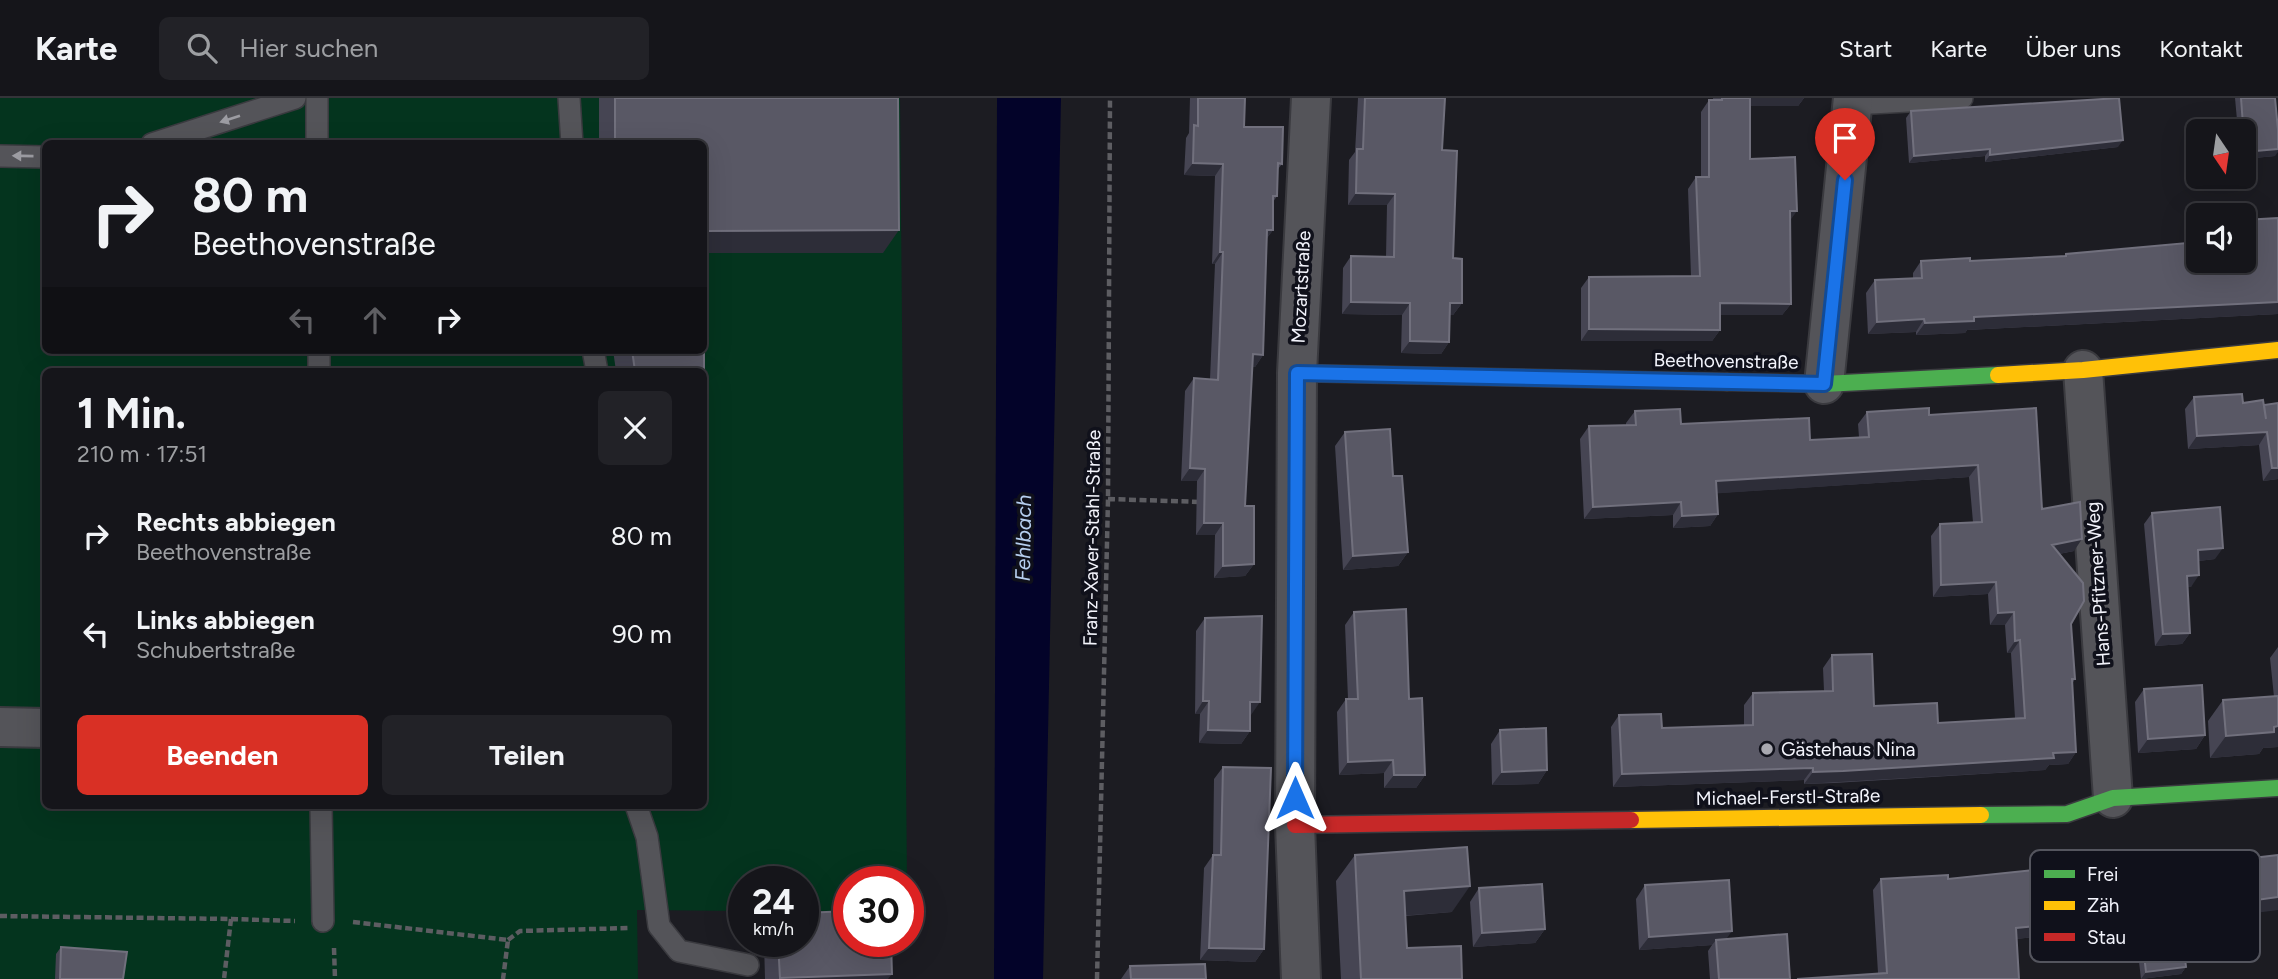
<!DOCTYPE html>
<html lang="de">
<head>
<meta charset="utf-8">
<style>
  body { margin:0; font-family:Figtree,sans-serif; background:#222227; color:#f1f3f6; height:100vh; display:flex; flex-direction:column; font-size:26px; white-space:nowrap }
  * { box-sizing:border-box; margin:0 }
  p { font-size:23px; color:#9d9fa2 }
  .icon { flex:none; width:38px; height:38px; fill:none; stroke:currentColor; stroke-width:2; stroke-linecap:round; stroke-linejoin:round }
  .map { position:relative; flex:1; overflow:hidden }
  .panel { position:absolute; left:42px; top:270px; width:665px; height:441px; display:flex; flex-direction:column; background:#15151a; border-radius:10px; box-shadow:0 7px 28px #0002,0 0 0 2px #343439 }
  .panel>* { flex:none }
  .top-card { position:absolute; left:42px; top:42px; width:665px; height:214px; border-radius:10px; box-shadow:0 7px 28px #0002,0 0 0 2px #343439; background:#15151a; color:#f1f3f6; overflow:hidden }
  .needle { width:46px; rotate:167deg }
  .buttons { position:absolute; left:2186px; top:21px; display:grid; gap:14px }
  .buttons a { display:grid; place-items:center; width:70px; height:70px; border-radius:10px; background:#15151a; box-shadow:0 7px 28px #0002,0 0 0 2px #343439; font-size:35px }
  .speed { position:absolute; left:728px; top:768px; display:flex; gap:14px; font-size:35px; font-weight:700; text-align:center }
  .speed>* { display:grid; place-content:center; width:91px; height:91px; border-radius:50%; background:#15151a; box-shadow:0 7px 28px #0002,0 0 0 2px #343439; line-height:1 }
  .speed small { font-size:18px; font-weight:400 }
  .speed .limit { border:10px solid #d22; background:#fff; color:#111 }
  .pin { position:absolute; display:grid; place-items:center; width:60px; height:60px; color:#fff; margin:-72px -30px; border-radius:50% 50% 50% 0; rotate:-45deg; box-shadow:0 0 7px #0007 }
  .pin .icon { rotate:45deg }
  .me { position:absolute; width:77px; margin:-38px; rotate:0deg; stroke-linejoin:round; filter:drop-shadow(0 0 5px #0008) }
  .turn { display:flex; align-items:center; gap:24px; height:147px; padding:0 35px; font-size:32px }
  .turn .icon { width:91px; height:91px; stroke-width:2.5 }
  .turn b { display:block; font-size:49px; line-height:60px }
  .lanes { display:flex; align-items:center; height:66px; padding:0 35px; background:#0003; justify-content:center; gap:35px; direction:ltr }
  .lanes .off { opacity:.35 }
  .round { display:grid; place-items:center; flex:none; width:74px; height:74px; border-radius:10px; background:#222227 }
  .overview { display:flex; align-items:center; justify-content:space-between; height:119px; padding:0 35px }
  h1 { font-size:42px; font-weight:700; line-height:52px }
  .cta { display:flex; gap:14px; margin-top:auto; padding:14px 35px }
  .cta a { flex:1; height:80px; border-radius:10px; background:#d93025; color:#fff; font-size:28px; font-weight:700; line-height:80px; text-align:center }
  .cta a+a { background:#222227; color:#f1f3f6 }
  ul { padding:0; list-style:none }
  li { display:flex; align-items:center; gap:21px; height:98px; padding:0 35px }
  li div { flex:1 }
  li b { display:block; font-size:26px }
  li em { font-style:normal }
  header { display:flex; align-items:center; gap:42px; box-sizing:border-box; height:98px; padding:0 35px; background:#15151a; border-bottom:2px solid #343439 }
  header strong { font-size:33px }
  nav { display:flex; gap:38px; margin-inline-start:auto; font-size:24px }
  .search { width:490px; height:63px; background:#222227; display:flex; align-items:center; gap:18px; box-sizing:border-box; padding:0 24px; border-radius:10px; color:#9d9fa2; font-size:26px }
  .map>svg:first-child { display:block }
</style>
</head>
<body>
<header>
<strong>Karte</strong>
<div class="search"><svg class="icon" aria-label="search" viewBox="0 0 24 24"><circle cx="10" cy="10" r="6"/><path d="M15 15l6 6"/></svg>Hier suchen</div>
<nav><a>Start</a><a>Karte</a><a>Über uns</a><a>Kontakt</a></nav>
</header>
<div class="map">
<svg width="2278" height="881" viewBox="0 0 2278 881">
  <rect width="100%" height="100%" fill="#1c1c22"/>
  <!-- green -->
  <path fill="#04341e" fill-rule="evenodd" d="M0,0H900L907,784H849V813H803V784H744V813L637,812L638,881H0V645H45L46,707H704V273H46L45,634L0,635ZM46,46H704V252H46Z"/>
  <!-- water -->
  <path fill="#030329" d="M997,0H1061L1043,881H994Z"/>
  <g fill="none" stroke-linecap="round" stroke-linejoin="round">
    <defs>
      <path id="lane" d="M317,0V46
        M569,0L572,46
        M1853,6L1962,0
        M152,46L295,0
        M0,58L46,59
        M319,252V273
        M593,252L597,273
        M321,707L323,823
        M636,707L647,739L659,828L679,853L748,867"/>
      <path id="street" d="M2083,272L2113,700
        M1824,286L1853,0
        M0,629L46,630
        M1301,881L1295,727L1297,275L1311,0"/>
      <path id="fast" d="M1727,284L1824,286L1998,277
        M1981,717L2067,716L2113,700L2278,690"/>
      <path id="slow" d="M1297,275L1727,284
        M1998,277L2083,272L2278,252
        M1631,722L1981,717"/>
      <path id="jam" d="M1295,727L1631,722"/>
    </defs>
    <!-- lane casing -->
    <use href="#lane" stroke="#3a3a3f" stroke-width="24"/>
    <!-- street casing -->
    <use href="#street" stroke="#3a3a3f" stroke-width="42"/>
    <!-- fast casing -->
    <use href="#fast" stroke="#3a3a3f" stroke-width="19"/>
    <!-- slow casing -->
    <use href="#slow" stroke="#3a3a3f" stroke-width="19"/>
    <!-- jam casing -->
    <use href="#jam" stroke="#3a3a3f" stroke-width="19"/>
    <!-- path -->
    <path stroke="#5d5d62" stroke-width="4.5" stroke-dasharray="7 3.5" stroke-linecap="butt" d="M1108,401L1202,404
      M0,818L231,821L224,881
      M231,821L295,823
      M353,824L508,842L503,881
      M508,842L520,833L630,830
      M334,850L335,881
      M1097,881L1108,401L1110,0"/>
    <!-- lane -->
    <use href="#lane" stroke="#545459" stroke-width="21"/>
    <!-- street -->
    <use href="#street" stroke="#545459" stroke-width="38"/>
    <!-- fast -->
    <use href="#fast" stroke="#4caf50" stroke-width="16"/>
    <!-- slow -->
    <use href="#slow" stroke="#ffc107" stroke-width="16"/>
    <!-- jam -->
    <use href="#jam" stroke="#c62828" stroke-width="16"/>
  </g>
  <!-- wall -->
  <path fill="#464553" d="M599,0H898L883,155H704V46H599Z
    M1190,0H1245L1244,29L1282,66L1278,71L1277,98L1273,104V132L1267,140L1263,257L1255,269H1252L1245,408L1254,466L1245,478L1214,480L1215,437H1196L1197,383H1181L1185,293L1194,280L1210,281L1215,166H1212L1215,78L1184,77L1186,40L1189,35Z
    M1358,0H1445L1442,52L1453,160L1462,205L1453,217H1450L1449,244L1441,256L1401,255L1402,217L1342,216L1343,170L1351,158L1386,159L1387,107H1348L1349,62L1355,54Z
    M1713,0H1804L1798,8H1750V61L1790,123L1791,206L1782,217H1720V232L1712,243H1581V190L1589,179L1691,178L1688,91L1696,79H1701V14L1709,2H1713Z
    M2235,0H2275V58L2244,61V33H2238Z
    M1911,13L2118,49L1985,64V58L1909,65L1906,20Z
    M2278,120V216L1967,232L1965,235L1916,237V234L1868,236L1866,195L1875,182L1913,180V175L1921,163L1970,160V163L2064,158L2066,156L2198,145V163H2244V122Z
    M613,252H704V341V273H616Z
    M2194,299L2243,305L2263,302L2278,381L2263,383L2259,347L2188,351L2185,311Z
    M1635,313L1681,326L1810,342L1859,339L1858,326L1867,314L1929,317L2042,411L2074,453L2059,456L2071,526L2075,581L2072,586L2076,654L2068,666L2049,667L2045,672L1834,685L1804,686V682L1613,689L1611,629L1619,617L1662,630L1744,627V607L1753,595L1824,593L1823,570L1832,557L1874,608L1938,625L2015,620L2011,555H2007L2005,527H1990L1988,496L1933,499L1931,438L1940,426L1973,424L1969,379L1717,395L1718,416L1710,428L1673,430V417L1584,421L1580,341L1589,328L1626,327V325Z
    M1345,334L1393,378L1408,454L1398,468L1343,472L1335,348Z
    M2152,415L2215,461L2198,463L2191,489H2187L2190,535L2182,546L2155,548L2144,426Z
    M1354,514L1409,601L1425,677L1416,690H1384V675L1339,677L1337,614L1346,601H1348L1345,527Z
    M1205,520L1251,617H1250V633L1241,646L1199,645L1200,616H1195L1196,533Z
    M2278,549V649L2263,650L2259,656L2210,660L2208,623L2223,602L2274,599L2270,560Z
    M2144,591L2205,637L2196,651L2138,655L2135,604Z
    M1500,632L1547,672L1538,686L1492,687L1491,646Z
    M1223,669L1264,851L1255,864L1200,862L1204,770L1213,757L1214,681Z
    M1355,757L1452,814L1405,818L1407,850L1462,881H1341L1336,783Z
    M2210,765L2255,815L2247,825L2192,831L2187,783L2196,770L2207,769Z
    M2053,780L2126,821L2055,830L2050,837L2016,841L2019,881L1878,875L1873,792L1881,781Z
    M1645,787L1726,841L1790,881H1710L1708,853L1712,847L1639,852L1636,801Z
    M1479,790L1545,831L1535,845L1473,849L1470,804Z
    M2140,822L2186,869L2181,876L2141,881L2135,829Z
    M764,844H803L888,881H765Z
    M61,849L123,881H55L56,856Z
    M1130,868L1206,881H1121Z"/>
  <!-- shaded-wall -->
  <path fill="#2d2d38" d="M1748,0H1804L1798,8H1742Z
    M2123,42L2118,49L1985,64L1990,57Z
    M1990,51L1985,58L1909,65L1914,58Z
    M2278,51V54L2275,58L2244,61V57L2245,54Z
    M1193,65L1223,66L1215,78L1184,77Z
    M1356,95L1395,96L1387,107H1348Z
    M1790,113H1797L1789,124Z
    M899,132L883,155H704V133Z
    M1267,132H1273L1264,144Z
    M1220,154H1223L1215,166H1212Z
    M1351,204L1410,205L1402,217L1342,216Z
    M2278,204V216L1967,232L1965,235L1916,237L1925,225L1974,219Z
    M1450,205H1462L1453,217H1442Z
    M1720,205L1791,206L1782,217H1712Z
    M1924,221L1916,234L1868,236L1877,224Z
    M1589,231L1720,232L1712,243H1581Z
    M1410,243L1449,244L1441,256L1401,255Z
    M1253,256L1263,257L1255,269L1244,268Z
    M2267,334L2259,347L2188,351L2197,338Z
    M1978,367L1969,379L1708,396L1716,383Z
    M1190,370L1205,371L1197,383H1181Z
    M2272,370H2278V381L2263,383Z
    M1681,404L1673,417L1584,421L1593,409Z
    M1718,416L1710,428L1673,430L1682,418Z
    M1204,425H1223L1215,437H1196Z
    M2082,441L2074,453L2043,459L2052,447Z
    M2223,450L2215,461L2190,464L2198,452Z
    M1408,454L1398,468L1343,472L1353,458Z
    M1254,466L1245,478L1214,480L1223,468Z
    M2199,477L2191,489H2179L2187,478Z
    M1996,484L1988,496L1933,499L1941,487Z
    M2014,514L2005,527H1990L1998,515Z
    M2190,535L2182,546L2155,548L2163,536Z
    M2020,542L2011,555H2007L2015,543Z
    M1203,603H1209L1200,616H1195Z
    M1250,604H1260L1251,617L1241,616Z
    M2278,628V649L2263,650L2259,656L2210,660L2226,638Z
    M1208,632L1250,633L1241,646L1199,645Z
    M2205,637L2196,651L2138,655L2148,641Z
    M2076,654L2068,666L2049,667L2045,672L1804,686L1813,674Z
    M1393,662L1384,675L1339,677L1348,664Z
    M1813,670L1804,682L1613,689L1622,676Z
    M1547,672L1538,686L1492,687L1502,674Z
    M1394,677H1425L1416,690H1384Z
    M1470,788L1452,814L1386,819L1404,793Z
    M2278,799V812L2255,815L2247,825L2192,831L2201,817L2256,802Z
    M2134,810L2126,821L2055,830L2050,837L2008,842L2016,830L2057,820Z
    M1545,831L1535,845L1473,849L1482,835Z
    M1732,833L1722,847L1716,842L1712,847L1639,852L1649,839Z
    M1209,850L1264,851L1255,864L1200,862Z
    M2186,869L2181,876L2141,881L2146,874Z
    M892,876L888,881H779L780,880Z"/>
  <!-- building -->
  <path fill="#595865" stroke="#71707d" stroke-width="2" d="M615,0H898L899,132L704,133V46H615Z
    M1198,0H1245L1244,29H1283L1282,66L1278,65L1277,98H1273V132H1267L1263,257L1253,256L1245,408H1254V466L1223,468V425H1204L1205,371L1190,370L1194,280L1218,282L1223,154H1220L1223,66L1193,65L1194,27L1198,28Z
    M1365,0H1445L1442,52L1457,53L1453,160L1462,161V205H1450L1449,244L1410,243V205L1351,204V158L1394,159L1395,96L1356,95L1357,51H1363Z
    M1722,0H1750V61L1795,59L1797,113H1790L1791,206L1720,205V232L1589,231V179L1700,178L1696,79H1709V2H1722Z
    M2119,0L2123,42L1990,57V51L1914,58L1911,13Z
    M2241,0H2275L2278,32V51L2245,54Z
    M2278,120V204L1974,219V223L1925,225L1924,221L1877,224L1875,182L1922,180L1921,163L1970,160V163L2066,158V156L2198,144V163H2244V122Z
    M704,242V340V273H635L632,252H704Z
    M2242,296L2243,305L2263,302L2266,321L2264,307L2278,305V370H2272L2267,334L2197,338L2194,299Z
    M1929,310V317L2036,310L2042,411L2080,404L2082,441L2052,447L2083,485L2084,503L2071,526L2075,581H2072L2076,654L2053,655L2054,660L1843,673L1813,674V670L1622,676L1619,617L1661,616L1662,630L1753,627V595L1833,593L1832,557L1872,556L1874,608L1937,605L1938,625L2025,620L2020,542L2015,543L2014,514L1998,515L1996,484L1941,487L1940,426L1982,424L1978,367L1716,383L1718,416L1682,418L1681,404L1593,409L1589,328L1636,327L1635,313L1680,311L1681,326L1809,320L1810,342L1869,339L1867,314Z
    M1390,331L1393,378H1402L1408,454L1353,458L1345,334Z
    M2220,409L2223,450L2198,452L2199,477L2187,478L2190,535L2163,536L2152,415Z
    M1406,511L1409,601L1422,600L1425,677H1394L1393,662L1348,664L1346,601H1358L1354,514Z
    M1262,518L1260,604H1250V633L1208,632L1209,603H1203L1205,520Z
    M2202,587L2205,637L2148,641L2144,591Z
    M2278,598V628L2274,629V634L2226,638L2223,602Z
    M1546,630L1547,672L1502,674L1500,632Z
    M1223,669L1271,670L1264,851L1209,850L1213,757H1221Z
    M1467,749L1470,788L1404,793L1407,850L1461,848L1462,881H1361L1355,757Z
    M2278,757V799L2256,802L2257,812L2201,817L2196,770L2210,768V765Z
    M2052,770L2053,780L2129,770L2134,810L2057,820L2058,826L2016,830L2019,881H1797L1887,875L1881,781L1948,777V781Z
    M1729,782L1732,833L1649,839L1645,787Z
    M1542,786L1545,831L1482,835L1479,790Z
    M849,813V844H891L892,876L780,880L778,844H803V815Z
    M2180,818L2186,869L2146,874L2140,822Z
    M1787,836L1790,881H1719L1716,842Z
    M61,849L127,854L123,881H60Z
    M1205,866L1206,881H1131L1130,868Z"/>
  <!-- one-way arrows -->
  <defs><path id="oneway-solid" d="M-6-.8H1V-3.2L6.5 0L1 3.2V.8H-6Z" transform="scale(1.75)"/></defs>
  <g fill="#9c9ca2">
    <use href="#oneway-solid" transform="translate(230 21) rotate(162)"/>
    <use href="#oneway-solid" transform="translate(23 58) rotate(-179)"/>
  </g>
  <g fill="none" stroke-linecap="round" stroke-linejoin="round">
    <defs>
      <path id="route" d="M1295,700L1297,275L1824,286L1845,82"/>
    </defs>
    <!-- route casing -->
    <use href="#route" stroke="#114b97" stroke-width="18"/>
    <!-- route -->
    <use href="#route" stroke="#1a73e8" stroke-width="12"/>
  </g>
  <!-- markers -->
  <circle fill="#a8a8b0" stroke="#10111b" stroke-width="2.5" cx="1767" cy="651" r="7"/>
  <g text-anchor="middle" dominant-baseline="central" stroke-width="7" stroke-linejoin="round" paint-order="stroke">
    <!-- street labels -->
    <g font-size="19" fill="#f3f4fc" stroke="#10111b">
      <text transform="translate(1301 189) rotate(-87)">Mozartstraße</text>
      <text transform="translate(1726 263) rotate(1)">Beethovenstraße</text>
      <text transform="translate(1092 440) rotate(-89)">Franz-Xaver-Stahl-Straße</text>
      <text transform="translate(2098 486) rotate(-94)">Hans-Pfitzner-Weg</text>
      <text transform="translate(1788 699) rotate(-1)">Michael-Ferstl-Straße</text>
    </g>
    <!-- poi labels -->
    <g font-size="19" fill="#f3f4fc" stroke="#10111b" text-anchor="start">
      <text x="1781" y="651">Gästehaus Nina</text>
    </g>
    <!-- water labels -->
    <g font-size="21" font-style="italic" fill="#b6ceef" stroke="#10111b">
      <text transform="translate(1023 440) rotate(-89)">Fehlbach</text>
    </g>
  </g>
  <!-- legend -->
  <rect x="2030" y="752" width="230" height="112" rx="10" fill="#10111b" stroke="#54555e" stroke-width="2"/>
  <rect x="2044" y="772" width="31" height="8" fill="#4caf50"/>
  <rect x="2044" y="803" width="31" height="9" fill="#ffc107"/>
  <rect x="2044" y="835" width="31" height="8" fill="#c62828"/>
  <g font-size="19" fill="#f3f4fc">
    <text x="2087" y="783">Frei</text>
    <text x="2087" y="814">Zäh</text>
    <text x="2087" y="846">Stau</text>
  </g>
</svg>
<div class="buttons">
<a><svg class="needle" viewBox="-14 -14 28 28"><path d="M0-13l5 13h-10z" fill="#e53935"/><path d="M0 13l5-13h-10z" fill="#9d9fa2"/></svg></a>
<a><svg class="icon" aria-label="sound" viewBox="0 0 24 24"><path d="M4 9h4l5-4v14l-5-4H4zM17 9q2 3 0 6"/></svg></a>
</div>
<div class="speed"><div>24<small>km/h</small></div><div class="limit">30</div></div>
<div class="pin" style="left:1845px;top:82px;background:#d93025"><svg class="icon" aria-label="arrive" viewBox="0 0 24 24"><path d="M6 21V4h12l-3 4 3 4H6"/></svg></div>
<svg class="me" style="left:1295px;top:700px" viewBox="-20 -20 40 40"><path d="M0-17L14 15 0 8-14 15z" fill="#1a73e8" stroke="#fff" stroke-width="4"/></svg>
<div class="top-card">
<div class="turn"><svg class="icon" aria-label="right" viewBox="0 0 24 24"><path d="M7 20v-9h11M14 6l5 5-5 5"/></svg><div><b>80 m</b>Beethovenstraße</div></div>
<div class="lanes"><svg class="icon off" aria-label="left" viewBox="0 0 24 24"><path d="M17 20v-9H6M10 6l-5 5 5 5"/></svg><svg class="icon off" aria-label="ahead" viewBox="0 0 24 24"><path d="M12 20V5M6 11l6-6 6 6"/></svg><svg class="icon" aria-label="right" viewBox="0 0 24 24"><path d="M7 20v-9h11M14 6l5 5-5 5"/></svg></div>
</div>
<section class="panel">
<div class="overview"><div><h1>1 Min.</h1><p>210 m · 17:51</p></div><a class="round"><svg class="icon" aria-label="close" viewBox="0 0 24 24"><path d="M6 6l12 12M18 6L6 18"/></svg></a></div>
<ul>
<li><svg class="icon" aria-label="right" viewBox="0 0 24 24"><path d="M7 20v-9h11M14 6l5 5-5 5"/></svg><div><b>Rechts abbiegen</b><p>Beethovenstraße</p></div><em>80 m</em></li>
<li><svg class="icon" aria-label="left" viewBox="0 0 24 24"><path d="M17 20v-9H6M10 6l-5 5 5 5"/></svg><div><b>Links abbiegen</b><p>Schubertstraße</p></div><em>90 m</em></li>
</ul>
<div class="cta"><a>Beenden</a><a>Teilen</a></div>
</section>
</div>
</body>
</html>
